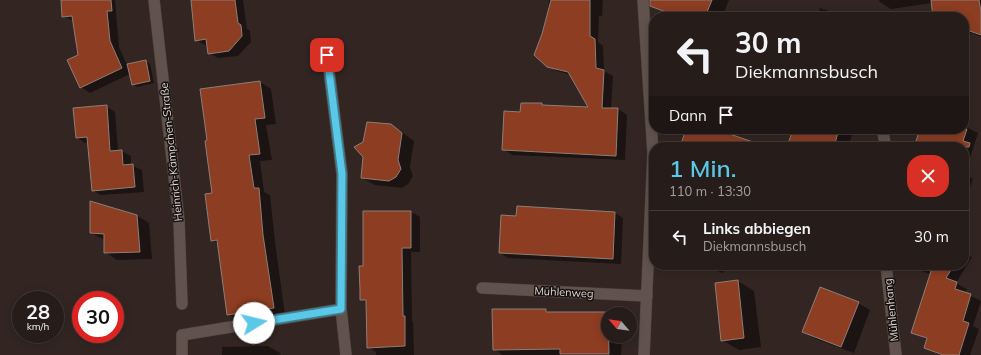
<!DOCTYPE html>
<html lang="de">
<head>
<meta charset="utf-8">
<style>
  body { margin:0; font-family:Mulish,sans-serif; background:#322927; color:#f1f3f6; height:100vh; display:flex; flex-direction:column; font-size:15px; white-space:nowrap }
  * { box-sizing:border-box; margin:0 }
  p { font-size:13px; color:#a4a1a2 }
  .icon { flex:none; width:22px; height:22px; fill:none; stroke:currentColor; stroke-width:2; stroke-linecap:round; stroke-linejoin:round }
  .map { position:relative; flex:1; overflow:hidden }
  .side { position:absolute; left:649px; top:142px; width:320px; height:128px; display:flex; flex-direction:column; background:#261c1a; border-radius:16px; box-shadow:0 2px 10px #0003,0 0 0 1px #423a39 }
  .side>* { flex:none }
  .top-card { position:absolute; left:649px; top:12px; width:320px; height:122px; border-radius:16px; box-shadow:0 2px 10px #0003,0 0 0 1px #423a39; background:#261c1a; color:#f1f3f6; overflow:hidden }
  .needle { width:26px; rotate:298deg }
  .controls { position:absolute; left:601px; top:307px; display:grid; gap:8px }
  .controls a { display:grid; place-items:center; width:36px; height:36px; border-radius:50%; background:#261c1a; box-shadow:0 2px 10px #0003,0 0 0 1px #423a39; font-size:20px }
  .speed { position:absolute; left:12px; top:291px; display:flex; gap:8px; font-size:20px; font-weight:700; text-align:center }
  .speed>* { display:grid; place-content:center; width:52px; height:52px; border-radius:50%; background:#261c1a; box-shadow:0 2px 10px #0003,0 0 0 1px #423a39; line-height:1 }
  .speed small { font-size:10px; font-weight:400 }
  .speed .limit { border:6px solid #d22; background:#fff; color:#111 }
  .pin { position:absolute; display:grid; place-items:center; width:34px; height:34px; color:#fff; margin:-17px; border-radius:8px; box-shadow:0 2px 6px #0006 }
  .me { position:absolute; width:44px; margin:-22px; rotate:81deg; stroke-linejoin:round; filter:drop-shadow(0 0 3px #0008) }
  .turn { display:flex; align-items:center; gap:14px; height:84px; padding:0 20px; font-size:18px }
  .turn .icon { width:52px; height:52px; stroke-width:2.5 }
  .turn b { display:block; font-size:28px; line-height:34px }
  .then { display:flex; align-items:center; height:38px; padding:0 20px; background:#0003; gap:8px; font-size:15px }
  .round { display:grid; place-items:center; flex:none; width:42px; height:42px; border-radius:16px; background:#322927 }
  .head { display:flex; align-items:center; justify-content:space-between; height:68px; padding:0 20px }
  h1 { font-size:24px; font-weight:600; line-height:30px; color:#5ac8e6 }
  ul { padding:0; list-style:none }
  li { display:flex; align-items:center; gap:12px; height:52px; padding:0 20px; border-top:1px solid #423a39 }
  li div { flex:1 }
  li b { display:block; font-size:15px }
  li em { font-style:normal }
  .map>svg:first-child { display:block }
</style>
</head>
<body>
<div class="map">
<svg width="981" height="355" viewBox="0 0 981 355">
  <rect width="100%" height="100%" fill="#332622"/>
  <!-- shadow -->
  <path fill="#0007" d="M62,0H115L119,47L127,65L146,61L150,64L154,83L137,87L132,84L130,74L90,93L81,87L68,61L79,55L74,21L63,16Z
    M192,0H243L247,29L250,31L251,42L238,56L218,58L209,53L208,45H205L196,40Z
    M549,0H603L602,16H599L598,42L603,46L604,71L613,76L611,109H618L627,115L625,160L512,155L503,149L521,113L542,104L545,106L589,108L571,75L557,71L548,66L543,34L548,13Z
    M670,0H729L722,17H676L666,11Z
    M879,0H981V37L971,33L964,53V17H934L932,3L891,9L880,2Z
    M820,8L847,17H817Z
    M260,82L271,89L276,124L266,125L272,160L260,161L264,192L270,195L275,242L285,315L240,321L228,314L219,244L212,240L213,194Z
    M106,106L115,112L118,151H122L131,156V165L142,170L144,192L101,195L92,190L88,142L85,143L76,137Z
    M390,125L403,133L414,141L410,167L413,176L408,184L402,188L375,185L362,178Z
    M964,126L978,133L965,174L973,179L964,204V147H920L917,144L921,129H964Z
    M794,129H854L848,147H788Z
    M411,212L420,217V252H411L412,321L413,322L414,355H376V352L368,347L367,302L361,299L364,267Z
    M964,212L969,215L964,230Z
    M615,213L623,218L621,264L508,258L500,253L517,217Z
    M136,215L149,223L152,259L117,260L105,252V240L91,233Z
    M964,252L972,257L956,283L967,289L965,293L981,301L973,326L979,329L970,355H939L925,348L928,340L912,332L931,274L914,269L907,265H964Z
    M700,265H726L723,273Z
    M845,265H855L853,268Z
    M738,281L754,291L761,347L739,350L722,340Z
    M858,303L870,310L854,353L816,339L804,332Z
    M546,310L550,313L611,314H608V336H622L621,355H503L494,349Z
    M268,346L280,353L281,355H222V347Z"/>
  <!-- building -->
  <path fill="#8d3d21" stroke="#8d7e78" d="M61,0H111L112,11H107L110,41L122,68L80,88L67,60L78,55L72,16L62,17Z
    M191,0H235L238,23L241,25L242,36L229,51L208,54L206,39L195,41Z
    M551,0H590V36L595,39L596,68L604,70L602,108H618L616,156L502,150L504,111L520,112L521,103H542V105L588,107L568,72L547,67L534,55L542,34Z
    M650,0H712L705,17H679L650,6Z
    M931,0H979L981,12V35L964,29V17H933Z
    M146,60L150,81L132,85L127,64Z
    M260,81L265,118L255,119L260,154L249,155L254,188H259L263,235L274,308L227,315L217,240L211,241L205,194L212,193L205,141L207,140L200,89Z
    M107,105L110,151L122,150L123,165L133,164L135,187L92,191L87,137L76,138L73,108Z
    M367,122L391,124L402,133L398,160L401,169L396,177L389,181L361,178L363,157L354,147L363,142Z
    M686,129H715L759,144L758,147H680Z
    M793,129H839L834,147H787Z
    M920,129L937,133L939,129H967L963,141L970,143L969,147H925L915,144Z
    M90,201L137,215L140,252L104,253V234L90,233Z
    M517,206L615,212L613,259L499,253L501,215L516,216Z
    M363,211H411V248H402L403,316H405V346L367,348L366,300H360V290L359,266H363Z
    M933,265H954L946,278L957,282L955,289L971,294L963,321L969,323L959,355H943L924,348L927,338L911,333Z
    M738,280L744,338L721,341L715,283Z
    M820,287L859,302L841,347L802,332Z
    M492,309H546V312H610V314H608L609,354H560V349L493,350Z"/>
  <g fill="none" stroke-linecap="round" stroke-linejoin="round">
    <defs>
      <path id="minor" d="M154,0L179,221L182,304
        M643,0L653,153L644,355
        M327,55L342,174L341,309L346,355
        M882,129L886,147
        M886,265L896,355
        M482,288L647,296
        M182,355V335L341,309"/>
    </defs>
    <!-- minor casing -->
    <use href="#minor" stroke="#4d433f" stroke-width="12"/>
    <!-- minor -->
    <use href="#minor" stroke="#61524d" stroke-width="11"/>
  </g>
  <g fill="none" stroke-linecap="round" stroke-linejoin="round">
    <defs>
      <path id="route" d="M254,323L341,309L342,174L327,55"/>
    </defs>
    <!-- route casing -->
    <use href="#route" stroke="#3a8296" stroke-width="10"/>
    <!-- route -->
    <use href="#route" stroke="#5ac8e6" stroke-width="7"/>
  </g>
  <g text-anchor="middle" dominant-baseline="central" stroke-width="3" stroke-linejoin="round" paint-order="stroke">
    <!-- street labels -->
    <g font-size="11" fill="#ded6d3" stroke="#16110f">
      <text transform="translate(171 152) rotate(-96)">Heinrich-Kämpchen-Straße</text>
      <text transform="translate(564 292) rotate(3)">Mühlenweg</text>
      <text transform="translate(891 310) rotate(-96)">Mühlenhang</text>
    </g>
  </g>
</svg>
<div class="controls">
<a><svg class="needle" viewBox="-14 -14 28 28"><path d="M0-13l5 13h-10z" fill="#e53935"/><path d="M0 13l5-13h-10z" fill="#a4a1a2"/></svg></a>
</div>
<div class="speed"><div>28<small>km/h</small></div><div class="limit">30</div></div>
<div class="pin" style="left:327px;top:55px;background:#d93025"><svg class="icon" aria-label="arrive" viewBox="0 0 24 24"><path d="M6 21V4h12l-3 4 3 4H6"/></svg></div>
<svg class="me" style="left:254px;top:323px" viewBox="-20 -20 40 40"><circle r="19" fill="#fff"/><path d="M0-13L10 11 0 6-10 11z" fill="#5ac8e6"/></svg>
<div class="top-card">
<div class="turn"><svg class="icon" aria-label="left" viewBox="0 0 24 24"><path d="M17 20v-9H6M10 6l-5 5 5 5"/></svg><div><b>30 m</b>Diekmannsbusch</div></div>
<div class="then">Dann<svg class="icon" aria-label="arrive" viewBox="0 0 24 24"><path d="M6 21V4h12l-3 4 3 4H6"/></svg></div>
</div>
<section class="side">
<div class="head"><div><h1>1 Min.</h1><p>110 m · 13:30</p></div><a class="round" style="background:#d93025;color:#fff"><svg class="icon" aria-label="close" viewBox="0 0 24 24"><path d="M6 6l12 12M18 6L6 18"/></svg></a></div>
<ul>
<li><svg class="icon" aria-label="left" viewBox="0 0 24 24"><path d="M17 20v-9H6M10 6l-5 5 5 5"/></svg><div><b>Links abbiegen</b><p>Diekmannsbusch</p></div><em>30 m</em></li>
</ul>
</section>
</div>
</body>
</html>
